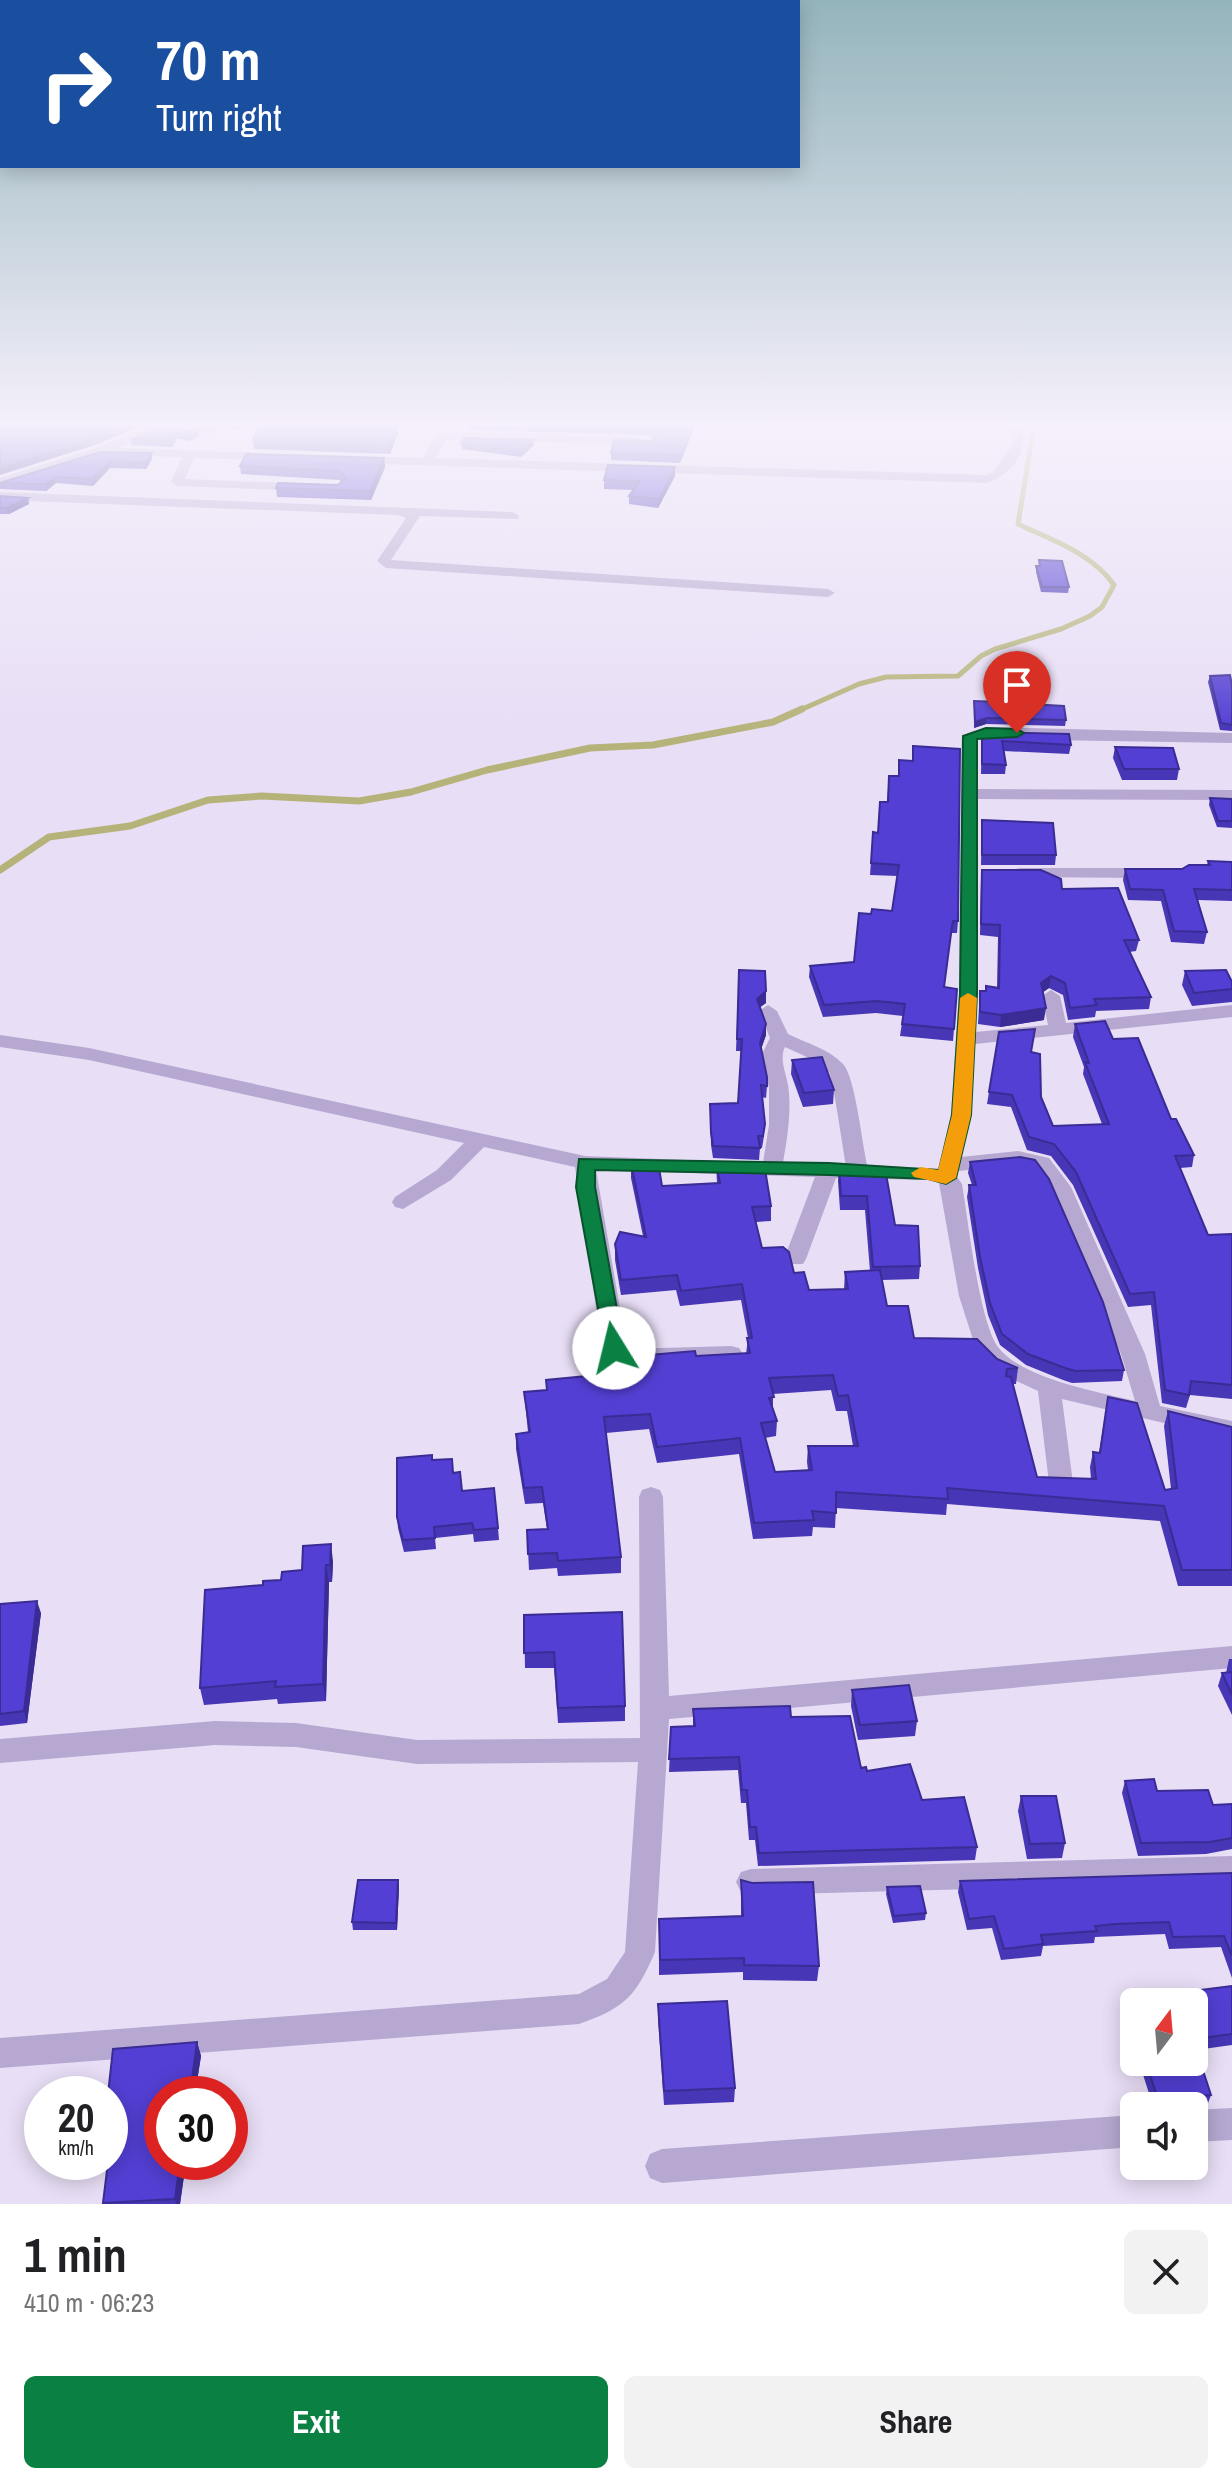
<!DOCTYPE html>
<html lang="en">
<head>
<meta charset="utf-8">
<style>
  body { margin:0; font-family:"Archivo Narrow",sans-serif; background:#f2f2f2; color:#202124; height:100vh; display:flex; flex-direction:column; font-size:30px; white-space:nowrap }
  * { box-sizing:border-box; margin:0 }
  p { font-size:26px; color:#757577 }
  .icon { flex:none; width:44px; height:44px; fill:none; stroke:currentColor; stroke-width:2; stroke-linecap:round; stroke-linejoin:round }
  .map { position:relative; height:2204px; overflow:hidden }
  .drawer { display:flex; flex-direction:column; background:#fff; flex:1 }
  .drawer>* { flex:none }
  .hud { position:absolute; left:0px; top:0px; width:800px; height:168px; box-shadow:0 4px 20px #0003; background:#1a4fa0; color:#fff; overflow:hidden }
  .needle { width:52px; rotate:16deg }
  .controls { position:absolute; left:1120px; top:1988px; display:grid; gap:16px }
  .controls a { display:grid; place-items:center; width:88px; height:88px; border-radius:12px; background:#fff; box-shadow:0 4px 20px #0003; font-size:40px }
  .speed { position:absolute; left:24px; top:2076px; display:flex; gap:16px; font-size:40px; font-weight:700; text-align:center }
  .speed>* { display:grid; place-content:center; width:104px; height:104px; border-radius:50%; background:#fff; box-shadow:0 4px 20px #0003; line-height:1 }
  .speed small { font-size:20px; font-weight:400 }
  .speed .limit { border:12px solid #d22; background:#fff; color:#111 }
  .pin { position:absolute; display:grid; place-items:center; width:68px; height:68px; color:#fff; margin:-82px -34px; border-radius:50% 50% 50% 0; rotate:-45deg; box-shadow:0 0 8px #0007 }
  .pin .icon { rotate:45deg }
  .me { position:absolute; width:88px; margin:-44px; rotate:351deg; stroke-linejoin:round; filter:drop-shadow(0 0 6px #0008) }
  .turn { display:flex; align-items:center; gap:28px; height:168px; padding:0 24px; font-size:36px }
  .turn .icon { width:104px; height:104px; stroke-width:2.5 }
  .turn b { display:block; font-size:56px; line-height:68px }
  .round { display:grid; place-items:center; flex:none; width:84px; height:84px; border-radius:12px; background:#f2f2f2 }
  .headline { display:flex; align-items:center; justify-content:space-between; height:136px; padding:0 24px }
  h1 { font-size:48px; font-weight:800; line-height:60px }
  .action { display:flex; gap:16px; margin-top:auto; padding:16px 24px }
  .action a { flex:1; height:92px; border-radius:12px; background:#0b8043; color:#fff; font-size:32px; font-weight:800; line-height:92px; text-align:center }
  .action a+a { background:#f2f2f2; color:#202124 }
  .map>svg:first-child { display:block }
</style>
</head>
<body>
<div class="map">
<svg width="1232" height="2204" viewBox="0 0 1232 2204">
  <rect width="100%" height="100%" fill="#e8def6"/>
  <g fill="none" stroke-linecap="round" stroke-linejoin="round">
    <!-- stream-far1 -->
    <path stroke="#b6b37a" stroke-width="5" d="M798,711L859,684L886,677L958,676L981,656L995,649L1061,629L1090,616L1102,607L1114,585C1092,553 1051,540 1018,524L1033,432L1023,423"/>
    <!-- stream -->
    <path stroke="#b6b37a" stroke-width="7" d="M0,870L49,837L130,826L208,800L262,796L359,801L411,792L487,770L590,748L653,745L773,722L802,709"/>
    <!-- minor -->
    <path fill="#b6a8d0" fill-rule="evenodd" d="M157,423L216,426L222,430L216,434L155,432L118,448L423,458L435,435L446,432L638,437L644,441L642,444L447,440L435,458L986,475L993,473L1013,444L1011,430L1006,423H1018C1035,447 1009,477 986,483L194,458L185,479L308,484L310,487L304,491L177,486L171,482L182,457L101,455L0,486V478L96,448Z
      M0,492L513,512L519,516L518,519L420,516L391,560L828,589L835,593L828,597L386,568L377,561L406,518L398,515L0,500Z
      M986,727L1232,733V743L978,739V789L1232,790V800L978,799L975,1032L1048,1025L1042,996L1051,990L1060,996L1066,1023L1232,1005V1017L975,1044L971,1115L961,1157L1018,1151L1049,1158L1071,1187L1145,1354L1160,1406L1232,1421V1439L1062,1399L1073,1483L1070,1490L1061,1492L1052,1490L1049,1483L1038,1391L997,1372L977,1352L959,1296L939,1183L928,1180L836,1178L806,1259L803,1264H787L784,1259L815,1177L596,1170L627,1349L731,1346L739,1348L743,1354L739,1360L731,1362L635,1367L612,1362L602,1348L575,1167L484,1147L451,1180L403,1209L395,1207L392,1202L395,1197L437,1170L464,1143L89,1060L0,1047V1035L89,1048L585,1156L763,1163L769,1125V1088L762,1054L770,1038L759,1011L768,1005L777,1011L788,1034C806,1043 829,1049 843,1064C855,1076 862,1143 867,1165L938,1169L951,1115L959,994L962,736ZM785,1047C799,1054 818,1060 829,1072C833,1078 843,1150 846,1165L783,1163C787,1138 792,1111 788,1085C786,1073 779,1059 785,1047ZM1018,1165L1035,1168L1050,1189L1121,1354L1135,1401C1098,1392 1022,1379 998,1347C979,1321 968,1219 962,1184L957,1177L958,1171Z
      M1021,868H1149L1158,873L1149,878L1015,877L1012,873L1015,869Z
      M651,1487L660,1490L663,1497L669,1696L1232,1646V1668L669,1719L655,1952C636,1996 625,2008 579,2024L0,2068V2038L579,1994L607,1979L625,1952L638,1762L417,1764L296,1747L215,1745L0,1763V1739L215,1721L296,1723L417,1740L640,1738L639,1497L642,1490Z
      M1232,1856V1882L751,1895L741,1892L736,1882L741,1872L751,1869Z
      M1232,2108V2140L1194,2142V2110Z
      M1134,2115V2147L662,2183L650,2178L645,2166L650,2154L662,2149Z"/>
  </g>
  <!-- wall -->
  <path fill="#4736b5" fill-rule="evenodd" d="M216,423H248L245,429L224,428Z
    M261,423H377L398,424V433L390,454L254,449L253,440Z
    M469,423H696L680,463L611,460V453L652,441L654,439L648,435L469,430Z
    M155,430L199,436L189,441L177,438L172,447L131,445V440Z
    M533,440L534,445L521,457L462,449L461,443Z
    M100,452L152,459L146,469L110,468L93,486L56,483L46,491L0,489V482Z
    M384,458L385,467L371,500L277,497L276,488L338,485L342,482L339,480L241,474L240,466Z
    M675,467V476L658,508L629,504V496L633,490L604,489V480Z
    M0,496L28,498L29,504L9,514H0Z
    M1039,560L1069,587L1068,593L1041,592L1036,572V566H1039Z
    M1210,676L1232,685V731L1220,730L1208,682Z
    M1001,691L1066,720L1065,726L986,724L974,728V701L1001,702Z
    M982,732L1071,745L1069,754L1004,751L1006,765L1005,774H981Z
    M913,746L958,921L957,933H952L950,938L944,987L954,1029L953,1041L900,1036L903,1016L876,1013L823,1017L809,977L810,966L854,962L871,914L892,911L898,876L870,875L873,832L878,833L887,802L889,776H898L899,760L912,761Z
    M1115,747L1179,769L1177,780H1122L1113,758Z
    M1210,798L1232,799V828L1217,827L1209,805Z
    M982,820L1056,855L1055,865H981Z
    M1208,861L1232,862V901L1198,900L1207,932L1204,944L1171,942L1161,901L1128,900L1123,880L1125,869H1182L1207,865Z
    M982,870L1062,889L1139,940L1136,951L1129,952L1151,997L1149,1009L1096,1011L1095,1017L1068,1020L1063,995L1049,988L1043,992L1044,1020L1000,1027L978,1024L980,991H986L997,988L998,937L980,935L981,881Z
    M739,970L766,1003L760,1007L766,1035L761,1049L767,1086L766,1098L762,1097L764,1136L762,1148H760L759,1160L713,1158L711,1145L710,1104L738,1103L742,1051H736Z
    M1185,971L1232,982V1002L1192,1006L1182,985Z
    M1075,1024L1113,1039L1171,1119L1194,1155L1192,1167L1180,1168L1208,1235L1232,1234V1399L1190,1395L1186,1408L1162,1403L1151,1305L1128,1307L1073,1185L1051,1156L1027,1150L1011,1107L987,1104L989,1092L1031,1052L1041,1097L1053,1126L1102,1124L1083,1074L1084,1067L1073,1037Z
    M792,1060L834,1090L833,1104L803,1107L791,1074Z
    M716,1162L771,1206V1221L756,1222L762,1248L794,1273L809,1290L844,1289L845,1272L870,1271L865,1210H840L838,1181L839,1168L895,1225L920,1266L919,1279L882,1280L887,1306L914,1338L997,1359L1018,1368L1016,1384H1013L1037,1477L1091,1479L1090,1467L1093,1452L1099,1453L1108,1397L1165,1490L1171,1489L1164,1426L1168,1411L1232,1427V1586H1178L1160,1521L947,1504L946,1515L836,1508L835,1528L813,1527L812,1536L753,1539L739,1454L657,1463L649,1429L606,1433L621,1557V1573L558,1576L557,1568L529,1570L527,1530L547,1529L543,1503L525,1504L516,1449V1434L528,1432L524,1392L546,1390V1380L606,1375V1362L746,1354L748,1338L741,1300L680,1306L676,1290L621,1295L615,1260V1244L643,1236L631,1178V1163L662,1186L717,1183ZM831,1390L836,1411H847L853,1446H808L807,1462L808,1470L775,1472L765,1438L776,1436L777,1421L773,1408V1394Z
    M970,1162L1124,1370L1122,1381L1072,1383L1063,1380L1026,1365L1000,1345L988,1315L978,1268L967,1197L969,1185H972L968,1173Z
    M432,1460L453,1473L462,1491L498,1528L499,1540L474,1542L473,1534L435,1538L436,1549L404,1552L398,1528L397,1517Z
    M333,1561L332,1582H329L326,1701L278,1704L277,1699L204,1705L200,1688L263,1585L281,1580L302,1570Z
    M0,1604L41,1613L27,1723L0,1726Z
    M524,1615L625,1706V1721L558,1723L554,1668H525Z
    M1229,1659H1232V1715L1218,1686L1222,1673H1226Z
    M852,1690L917,1721L915,1736L858,1740L851,1706Z
    M693,1709L791,1717L867,1771L922,1800L977,1847L975,1860L758,1866L755,1840H749L746,1803H741L738,1770L669,1772L671,1727L693,1726Z
    M1125,1781L1157,1791L1213,1805L1232,1804V1849L1206,1854L1138,1856L1122,1793Z
    M1021,1796L1065,1843L1062,1858L1027,1859L1018,1811Z
    M1232,1873V1978L1221,1947L1169,1949L1165,1934L1095,1937L1094,1943L1043,1946L1041,1956L1001,1960L992,1928L967,1930L958,1892L960,1881Z
    M398,1880L399,1887L397,1930H353L352,1922Z
    M741,1880L752,1883L819,1966L817,1981L743,1980V1972L659,1975V1919L741,1916Z
    M887,1887L926,1913L925,1920L893,1923L886,1894Z
    M1232,1986V2045L1196,2050L1211,2095L1207,2106H1153L1139,2062H1194V2002H1135L1136,1998Z
    M658,2004L735,2088L734,2102L664,2105L658,2019Z
    M197,2042L201,2056L195,2094H162V2162H186L180,2204H103L112,2121H111L110,2117V2094Z"/>
  <!-- shaded-wall -->
  <path fill="#3a2c94" d="M133,423H149L95,445L0,475V468Z
    M694,423H696L680,463L681,455Z
    M398,424V433L390,454L389,445Z
    M198,431L199,436L189,441L188,436Z
    M176,433L177,438L172,447L171,441Z
    M533,440L534,445L521,457V452Z
    M152,453V459L146,469L145,463Z
    M384,458L385,467L371,500L370,491Z
    M110,462V468L93,486L92,479Z
    M675,467V476L658,508L659,499Z
    M55,477L56,483L46,491L45,484Z
    M28,498L29,504L9,514L7,508Z
    M987,718L986,724L974,728L975,722Z
    M1051,976L1049,988L1039,995L1041,983Z
    M766,991V1003L756,1010L757,999Z
    M1046,1008L1044,1020L1000,1027L1001,1015Z
    M766,1024V1035L759,1055L760,1043Z
    M331,1544L333,1561L332,1582L330,1565Z
    M326,1565L329,1582L326,1701L323,1684Z
    M37,1601L41,1613L27,1723L24,1711Z
    M398,1880L399,1887L397,1930L396,1923Z
    M197,2042L201,2056L195,2094H190Z
    M180,2162H186L180,2204H176L175,2199Z"/>
  <!-- building -->
  <path fill="#533fd3" stroke="#3a2c94" stroke-width="2" fill-rule="evenodd" d="M0,423H133L94,439L0,468Z
    M261,423H372L398,424L389,445L253,440Z
    M484,423H694L681,455L611,453L614,440L652,441L657,434L648,428Z
    M155,430L198,431L188,436L176,433L171,441L131,440Z
    M464,438L533,440L521,452L461,443Z
    M100,452L152,453L145,463L110,462L92,479L55,477L45,484L0,483Z
    M246,454L384,458L370,491L276,488L278,483L338,485L347,477L338,471L240,466Z
    M608,465L675,467L659,499L629,496L640,481L604,480Z
    M0,496L28,498L7,508H0Z
    M1039,560L1062,561L1069,587H1042L1036,566H1040Z
    M1230,675L1232,685V725L1221,723L1210,676Z
    M1001,691L1028,692L1029,704L1064,706L1066,720L987,718L975,722L974,701L1002,702Z
    M982,732L1069,734L1071,745L1002,741L1006,765L982,764Z
    M913,746L960,749L958,921H953L952,926L944,987L957,989L954,1029L902,1024L905,1004L877,1001L824,1005L810,966L854,962L859,913L871,914L872,909L892,911L899,865L871,863L873,832L878,833L880,802H888L889,776H899V760L913,761Z
    M1115,747L1173,748L1179,769H1124Z
    M1210,798L1232,799V821H1218Z
    M982,820L1053,823L1056,855H982Z
    M1208,861L1232,862V890L1194,889L1207,932L1174,931L1163,890L1130,889L1125,869H1182L1189,865H1210Z
    M982,870H1041L1061,879L1062,889L1118,888L1139,940H1124L1151,997L1094,999L1097,1005L1070,1008L1065,983L1051,976L1041,983L1046,1008L1001,1015L980,1012V991H986V986L999,988L1000,925L981,924Z
    M739,970L765,971L766,991L757,999L766,1024L760,1043L767,1077V1086L761,1085L765,1124L763,1136H758L760,1148L713,1146L711,1133L710,1104L738,1103L742,1039H737Z
    M1226,970L1232,982V989L1194,993L1185,971Z
    M1105,1021L1113,1039L1138,1038L1171,1119H1176L1194,1155L1175,1156L1208,1235L1232,1234V1385L1191,1381L1189,1395L1165,1390L1154,1292L1130,1294L1076,1172L1054,1144L1029,1137L1012,1095L989,1092L999,1032L1035,1029L1031,1052L1040,1054L1041,1097L1053,1126L1109,1124L1085,1062L1089,1063L1075,1024Z
    M822,1057L834,1090L804,1093L792,1060Z
    M1020,1157L1035,1160L1049,1179L1103,1302L1124,1370L1075,1371L1065,1368L1028,1354L1002,1334L990,1303L980,1257L969,1185H976L970,1162Z
    M658,1162L662,1186L720,1183L716,1162L764,1163L771,1206L752,1207L762,1248L783,1247L789,1252L794,1273L804,1272L809,1290L848,1289L845,1272L880,1270L887,1306H908L914,1338L977,1339L997,1359L1018,1368L1007,1369L1006,1376L1011,1377L1037,1477L1096,1479L1093,1452L1100,1453L1108,1397L1137,1403L1165,1490L1177,1488L1168,1411L1232,1427V1570H1182L1164,1506L947,1488L948,1499L836,1492V1513L812,1511L814,1520L754,1523L740,1438L657,1447L650,1414L604,1417L621,1557L558,1561L557,1553L528,1554L527,1530L548,1529L542,1487L524,1488L516,1434L530,1432L524,1392L547,1390L546,1380L608,1374L606,1362L626,1361V1357L695,1351L696,1356L750,1353L747,1338H752L742,1284L681,1291L677,1275L621,1280L615,1244L620,1232L646,1237L631,1163ZM833,1375L838,1396L848,1395L858,1446H808L812,1470L775,1472L761,1423L777,1421L769,1398L774,1397L769,1378Z
    M839,1168H885L895,1225L918,1226L920,1266L873,1267L867,1196H841Z
    M432,1455V1460L452,1459L453,1473L460,1472L462,1491L494,1488L498,1528L474,1530L472,1523L434,1527L435,1538L403,1540L397,1517V1458Z
    M331,1544L330,1565H326L323,1684L275,1687L276,1681L200,1688L205,1590L263,1585V1581L281,1580L282,1572L302,1570L303,1546Z
    M37,1601L24,1711L0,1714V1604Z
    M622,1612L625,1706L558,1708L554,1652L524,1653V1615Z
    M1232,1672V1695L1222,1673Z
    M909,1685L917,1721L860,1725L852,1690Z
    M790,1706L791,1717L850,1716L861,1768L866,1767L867,1771L910,1764L922,1800L964,1797L977,1847L759,1853L756,1827H750L747,1790H742L739,1757L669,1759L671,1727L695,1726L693,1709Z
    M1154,1779L1157,1791L1208,1790L1213,1805L1232,1804V1838L1210,1842L1141,1843L1125,1781Z
    M1021,1796H1056L1065,1843L1030,1844Z
    M1232,1873V1956L1224,1936L1173,1937L1169,1922L1115,1924L1095,1926L1097,1931L1041,1935L1043,1944L1004,1949L994,1916L969,1919L960,1881Z
    M358,1880H398L396,1923L352,1922Z
    M741,1880L752,1883L813,1882L819,1966L744,1965V1958L660,1960L659,1919L743,1916Z
    M920,1886L926,1913L894,1916L887,1887Z
    M1232,1986V2034L1194,2039V2002H1137L1136,1998Z
    M727,2001L735,2088L664,2091L658,2004Z
    M197,2042L190,2094H162V2162H180L175,2199L103,2203L108,2162H110V2140L114,2107H110V2094H108L113,2049Z
    M1194,2043L1211,2095L1198,2096L1195,2102L1160,2106L1146,2062H1194Z"/>
  <!-- sky -->
  <linearGradient id="sky" x2="0" y2="1"><stop stop-color="#94b4bc"/><stop offset="0.58" stop-color="#f5f0fb"/><stop offset="1" stop-color="#f5f0fb" stop-opacity="0"/></linearGradient>
  <rect width="1232" height="732" fill="url(#sky)"/>
  <!-- route -->
  <path fill="#0b8043" stroke="#07532c" stroke-width="2" d="M986,728L1017,729L1024,733L1017,737L977,739V994L971,1115L956,1178L946,1184L929,1179L829,1175L595,1170V1187L624,1348L621,1353H606L576,1187L579,1159L829,1163L939,1170L952,1115L960,994L963,736Z"/>
  <!-- slow -->
  <path fill="#f59e0b" d="M968,993L977,998L971,1115L956,1178L946,1184L914,1177L911,1173L921,1167L938,1170L952,1115L960,998Z"/>
</svg>
<div class="controls">
<a><svg class="needle" viewBox="-14 -14 28 28"><path d="M0-13l5 13h-10z" fill="#e53935"/><path d="M0 13l5-13h-10z" fill="#757577"/></svg></a>
<a><svg class="icon" aria-label="sound" viewBox="0 0 24 24"><path d="M4 9h4l5-4v14l-5-4H4zM17 9q2 3 0 6"/></svg></a>
</div>
<div class="speed"><div>20<small>km/h</small></div><div class="limit">30</div></div>
<div class="pin" style="left:1017px;top:733px;background:#d93025"><svg class="icon" aria-label="arrive" viewBox="0 0 24 24"><path d="M6 21V4h12l-3 4 3 4H6"/></svg></div>
<svg class="me" style="left:614px;top:1348px" viewBox="-20 -20 40 40"><circle r="19" fill="#fff"/><path d="M0-13L10 11 0 6-10 11z" fill="#0b8043"/></svg>
<div class="hud">
<div class="turn"><svg class="icon" aria-label="right" viewBox="0 0 24 24"><path d="M7 20v-9h11M14 6l5 5-5 5"/></svg><div><b>70 m</b>Turn right</div></div>
</div>
</div>
<section class="drawer">
<div class="headline"><div><h1>1 min</h1><p>410 m · 06:23</p></div><a class="round"><svg class="icon" aria-label="close" viewBox="0 0 24 24"><path d="M6 6l12 12M18 6L6 18"/></svg></a></div>
<div class="action"><a>Exit</a><a>Share</a></div>
</section>
</body>
</html>
